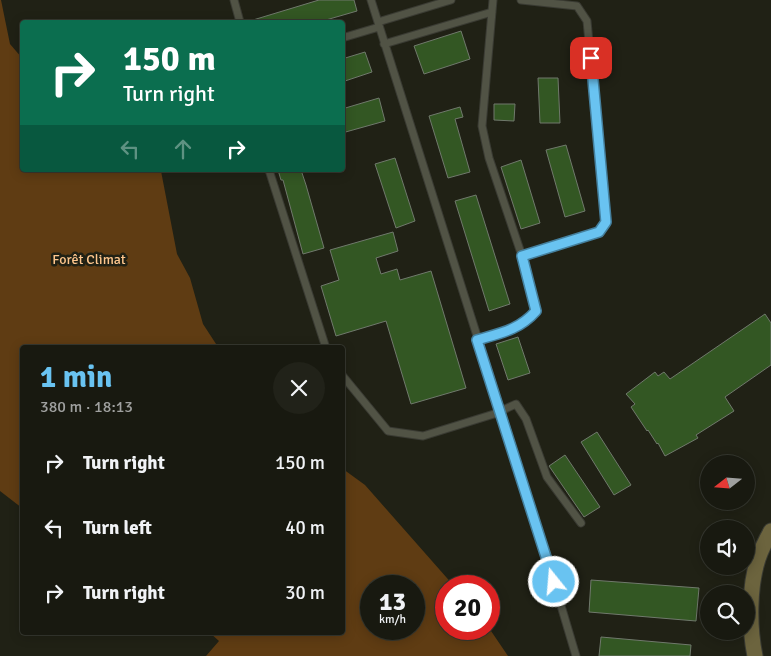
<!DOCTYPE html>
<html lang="en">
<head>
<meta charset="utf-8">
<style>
  body { margin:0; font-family:Signika,sans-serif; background:#212219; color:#f1f3f6; height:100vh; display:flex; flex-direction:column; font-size:19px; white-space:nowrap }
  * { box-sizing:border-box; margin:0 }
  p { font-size:16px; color:#9fa09f }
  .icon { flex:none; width:28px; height:28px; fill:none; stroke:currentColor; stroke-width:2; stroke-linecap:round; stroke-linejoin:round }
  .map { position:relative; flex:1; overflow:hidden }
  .drawer { position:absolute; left:20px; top:345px; width:325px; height:290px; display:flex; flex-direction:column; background:#181910; border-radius:5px; box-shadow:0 2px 12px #0003,0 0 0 1px #363830 }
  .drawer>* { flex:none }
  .guide { position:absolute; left:20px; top:20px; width:325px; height:152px; border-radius:5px; box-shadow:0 2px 12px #0003,0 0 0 1px #363830; background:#0b6e4f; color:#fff; overflow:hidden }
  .needle { width:32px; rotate:253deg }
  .fabs { position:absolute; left:700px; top:455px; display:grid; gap:10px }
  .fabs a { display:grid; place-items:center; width:55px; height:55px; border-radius:50%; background:#181910; box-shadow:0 2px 12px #0003,0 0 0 1px #363830; font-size:25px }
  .speed { position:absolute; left:360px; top:575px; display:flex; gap:10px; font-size:25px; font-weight:700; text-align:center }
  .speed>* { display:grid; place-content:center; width:65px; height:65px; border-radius:50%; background:#181910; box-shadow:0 2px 12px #0003,0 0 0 1px #363830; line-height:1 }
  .speed small { font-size:12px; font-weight:400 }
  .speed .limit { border:8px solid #d22; background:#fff; color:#111 }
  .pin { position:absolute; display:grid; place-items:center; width:42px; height:42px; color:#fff; margin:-21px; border-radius:10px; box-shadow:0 2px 8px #0006 }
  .me { position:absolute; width:55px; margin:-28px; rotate:343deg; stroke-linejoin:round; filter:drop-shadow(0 0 4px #0008) }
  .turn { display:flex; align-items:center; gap:18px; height:105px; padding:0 20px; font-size:22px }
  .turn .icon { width:65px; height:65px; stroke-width:2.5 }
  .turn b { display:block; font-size:35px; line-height:42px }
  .lanes { display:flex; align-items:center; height:48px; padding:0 20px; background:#0003; justify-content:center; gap:25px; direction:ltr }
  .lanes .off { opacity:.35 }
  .round { display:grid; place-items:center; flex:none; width:52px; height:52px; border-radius:26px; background:#212219 }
  .overview { display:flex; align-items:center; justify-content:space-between; height:85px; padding:0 20px }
  h1 { font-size:30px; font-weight:700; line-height:38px; color:#69c3f1 }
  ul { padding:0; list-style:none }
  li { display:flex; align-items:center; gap:15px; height:65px; padding:0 20px }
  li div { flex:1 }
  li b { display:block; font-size:19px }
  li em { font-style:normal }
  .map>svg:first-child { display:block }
</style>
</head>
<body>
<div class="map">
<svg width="771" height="656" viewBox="0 0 771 656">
  <rect width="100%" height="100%" fill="#202115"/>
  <!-- green -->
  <path fill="#5f3c13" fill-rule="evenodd" d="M0,0H1L10,44L22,58V170L161,171L177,254L190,278L203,324L218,347L22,348V508L0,491Z
    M343,469L365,485L454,586H446V629H489V628L508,656H206L219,641L210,633L342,632ZM371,586H414V629H371Z"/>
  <!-- building -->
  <path fill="#335723" stroke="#70796c" d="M319,0H354L357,11L319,22H254L253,20Z
    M461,31L470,59L424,74L414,46Z
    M365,52L372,72L342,82V59Z
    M538,78H558L560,123H540Z
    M379,98L385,121L342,133V109Z
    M494,104H515L514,121L494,120Z
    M460,107L463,117L455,119L470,172L448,178L429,116Z
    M566,145L585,211L565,217L546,150Z
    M395,158L415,221L396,228L375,164Z
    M521,160L540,223L521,229L501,167Z
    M278,170H301L306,185L324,248L303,254L283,180H281Z
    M476,195L510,304L489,311L455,201Z
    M393,232L398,251L376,258L381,274L397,269L400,280L431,271L466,388L411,404L386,321L336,336L321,286L339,280L330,250Z
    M765,314L771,323V365L725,397L734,411L696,435L698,438L665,456L658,443L657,444L648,430L647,431L631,407L635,404L626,394L655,372L658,376L664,372L670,379Z
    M518,337L530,373L508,380L496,344Z
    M597,432L631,485L614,495L581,442Z
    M565,455L600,507L584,517L549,466Z
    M591,580L699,588L696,621L589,612Z
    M601,637L691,645L690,656H599Z"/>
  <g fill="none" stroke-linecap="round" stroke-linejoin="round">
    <defs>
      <path id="service" d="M234,0L240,22
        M371,0L543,545L576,656
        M521,0L577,6L587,21L606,222L599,232L522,256
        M378,22L451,0
        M342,38L379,27
        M384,44L492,12
        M269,170L326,348
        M477,340C501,333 519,330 536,311L522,256L489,158L482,126L493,0
        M342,375L388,431L423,436L494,414L516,404L526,419L547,477L581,523"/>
      <path id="secondary" d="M755,656C749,627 749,587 758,559C761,550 766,540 771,531"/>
    </defs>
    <!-- service casing -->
    <use href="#service" stroke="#3a3b33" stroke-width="9"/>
    <!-- secondary casing -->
    <use href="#secondary" stroke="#3a3b33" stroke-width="17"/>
    <!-- service -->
    <use href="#service" stroke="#515345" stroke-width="7"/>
    <!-- secondary -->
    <use href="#secondary" stroke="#6c643e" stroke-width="15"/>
  </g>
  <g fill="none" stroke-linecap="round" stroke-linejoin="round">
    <defs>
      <path id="route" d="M554,582L477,340C501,333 519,330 536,311L522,256L599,232L606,222L591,58"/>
    </defs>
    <!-- route casing -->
    <use href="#route" stroke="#447f9d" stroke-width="12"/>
    <!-- route -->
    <use href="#route" stroke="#69c3f1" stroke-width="9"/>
  </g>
  <g text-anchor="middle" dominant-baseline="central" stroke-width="5" stroke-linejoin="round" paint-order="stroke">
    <!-- park labels -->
    <g font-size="14" fill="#fec68d" stroke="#202115">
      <text x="89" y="259">Forêt Climat</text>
    </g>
  </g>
</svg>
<div class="fabs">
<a><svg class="needle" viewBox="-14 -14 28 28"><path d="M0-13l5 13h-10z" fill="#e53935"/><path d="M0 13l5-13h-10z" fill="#9fa09f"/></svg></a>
<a><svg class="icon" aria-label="sound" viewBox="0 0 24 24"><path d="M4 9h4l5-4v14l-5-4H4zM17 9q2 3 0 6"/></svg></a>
<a><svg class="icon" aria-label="search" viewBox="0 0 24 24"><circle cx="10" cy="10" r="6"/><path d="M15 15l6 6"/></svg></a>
</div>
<div class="speed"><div>13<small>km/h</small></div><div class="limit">20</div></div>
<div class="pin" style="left:591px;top:58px;background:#d93025"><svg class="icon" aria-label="arrive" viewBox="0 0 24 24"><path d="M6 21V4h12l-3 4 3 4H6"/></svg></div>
<svg class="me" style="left:554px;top:582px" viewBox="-20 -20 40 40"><circle r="17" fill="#69c3f1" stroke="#fff" stroke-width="3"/><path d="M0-11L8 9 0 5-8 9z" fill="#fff"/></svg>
<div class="guide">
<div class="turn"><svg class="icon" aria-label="right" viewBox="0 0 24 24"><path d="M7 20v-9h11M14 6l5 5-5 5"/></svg><div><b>150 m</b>Turn right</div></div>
<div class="lanes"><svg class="icon off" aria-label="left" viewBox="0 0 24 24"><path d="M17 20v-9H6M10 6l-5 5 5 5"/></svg><svg class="icon off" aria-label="ahead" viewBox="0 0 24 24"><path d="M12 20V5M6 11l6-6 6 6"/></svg><svg class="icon" aria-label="right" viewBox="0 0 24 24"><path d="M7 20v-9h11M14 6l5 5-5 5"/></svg></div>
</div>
<section class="drawer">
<div class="overview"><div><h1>1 min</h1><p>380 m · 18:13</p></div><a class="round"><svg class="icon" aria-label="close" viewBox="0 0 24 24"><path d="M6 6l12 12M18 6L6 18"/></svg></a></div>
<ul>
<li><svg class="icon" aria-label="right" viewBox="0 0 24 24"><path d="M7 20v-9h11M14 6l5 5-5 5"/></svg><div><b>Turn right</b></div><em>150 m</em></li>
<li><svg class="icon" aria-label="left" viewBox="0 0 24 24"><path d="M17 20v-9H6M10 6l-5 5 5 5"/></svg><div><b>Turn left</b></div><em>40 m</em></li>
<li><svg class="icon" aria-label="right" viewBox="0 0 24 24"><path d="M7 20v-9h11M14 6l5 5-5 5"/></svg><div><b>Turn right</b></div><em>30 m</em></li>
</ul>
</section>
</div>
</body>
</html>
